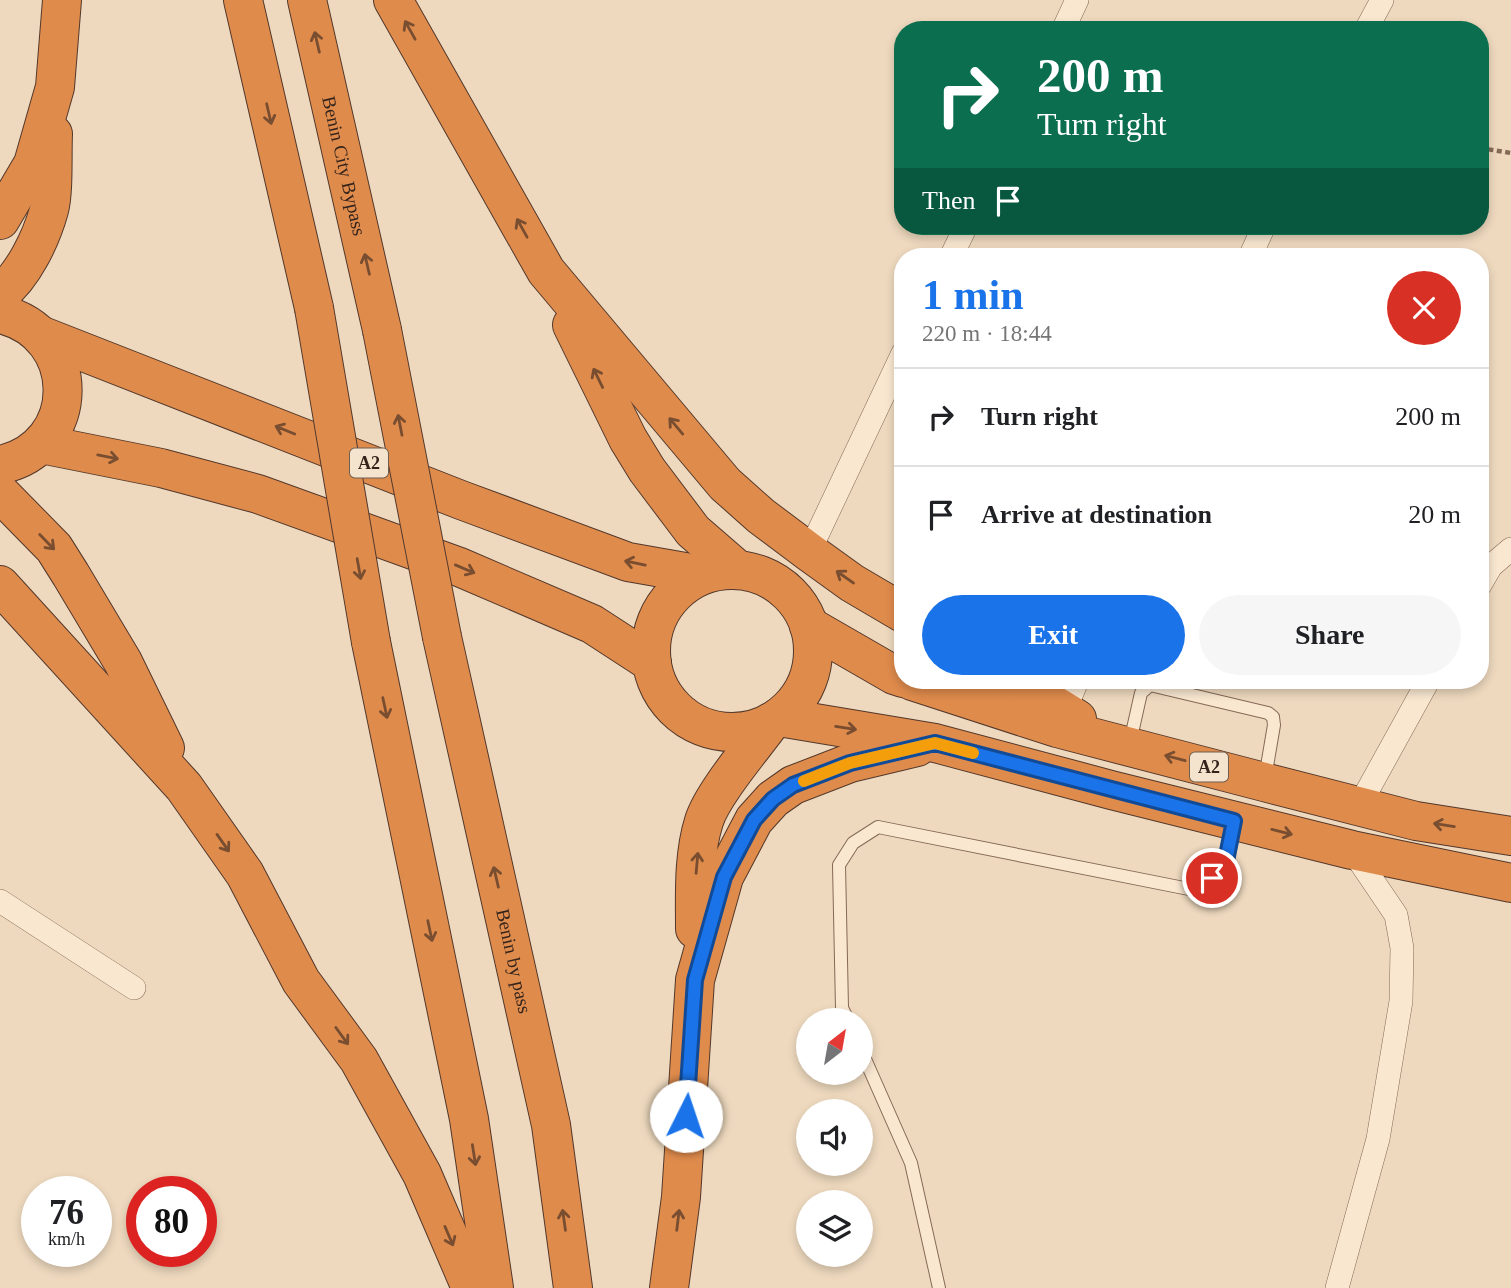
<!DOCTYPE html>
<html lang="en">
<head>
<meta charset="utf-8">
<style>
  body { margin:0; font-family:"Times New Roman",serif; background:#f6f6f6; color:#202124; height:100vh; display:flex; flex-direction:column; font-size:26px; white-space:nowrap }
  * { box-sizing:border-box; margin:0 }
  p { font-size:23px; color:#757577 }
  .icon { flex:none; width:38px; height:38px; fill:none; stroke:currentColor; stroke-width:2; stroke-linecap:round; stroke-linejoin:round }
  .map { position:relative; flex:1; overflow:hidden }
  .panel { position:absolute; left:894px; top:248px; width:595px; height:441px; display:flex; flex-direction:column; background:#fff; border-radius:28px; box-shadow:0 4px 10px #0003 }
  .panel>* { flex:none }
  .hud { position:absolute; left:894px; top:21px; width:595px; height:214px; border-radius:28px; box-shadow:0 4px 10px #0003; background:#0b6e4f; color:#fff; overflow:hidden }
  .needle { width:46px; rotate:31deg }
  .buttons { position:absolute; left:796px; top:1008px; display:grid; gap:14px }
  .buttons a { display:grid; place-items:center; width:77px; height:77px; border-radius:50%; background:#fff; box-shadow:0 4px 10px #0003; font-size:35px }
  .speed { position:absolute; left:21px; top:1176px; display:flex; gap:14px; font-size:35px; font-weight:700; text-align:center }
  .speed>* { display:grid; place-content:center; width:91px; height:91px; border-radius:50%; background:#fff; box-shadow:0 4px 10px #0003; line-height:1 }
  .speed small { font-size:18px; font-weight:400 }
  .speed .limit { border:10px solid #d22; background:#fff; color:#111 }
  .pin { position:absolute; display:grid; place-items:center; width:60px; height:60px; color:#fff; margin:-30px; border:4px solid #fff; border-radius:50%; box-shadow:0 2px 7px #0007 }
  .me { position:absolute; width:77px; margin:-38px; rotate:4deg; stroke-linejoin:round; filter:drop-shadow(0 0 5px #0008) }
  .turn { display:flex; align-items:center; gap:24px; height:147px; padding:0 28px; font-size:32px }
  .turn .icon { width:91px; height:91px; stroke-width:2.5 }
  .turn b { display:block; font-size:49px; line-height:60px }
  .then { display:flex; align-items:center; height:66px; padding:0 28px; background:#0003; gap:14px; font-size:26px }
  .round { display:grid; place-items:center; flex:none; width:74px; height:74px; border-radius:37px; background:#f6f6f6 }
  .summary { display:flex; align-items:center; justify-content:space-between; height:119px; padding:0 28px }
  h1 { font-size:42px; font-weight:700; line-height:52px; color:#1a73e8 }
  .button { display:flex; gap:14px; margin-top:auto; padding:14px 28px }
  .button a { flex:1; height:80px; border-radius:42px; background:#1a73e8; color:#fff; font-size:28px; font-weight:700; line-height:80px; text-align:center }
  .button a+a { background:#f6f6f6; color:#202124 }
  ul { padding:0; list-style:none }
  li { display:flex; align-items:center; gap:21px; height:98px; padding:0 28px; border-top:2px solid #e0e0e0 }
  li div { flex:1 }
  li b { display:block; font-size:26px }
  li em { font-style:normal }
  .map>svg:first-child { display:block }
</style>
</head>
<body>
<div class="map">
<svg width="1511" height="1288" viewBox="0 0 1511 1288">
  <rect width="100%" height="100%" fill="#eed9be"/>
  <g fill="none" stroke-linecap="round" stroke-linejoin="round">
    <defs>
      <path id="lane" d="M1130,742L1141,693L1150,685L1268,713L1273,717L1274,725L1265,778
        M848,1020L842,1008L839,865L853,843L878,827L1199,891L1225,866L1233,824
        M861,1050L911,1163L939,1288"/>
      <path id="street" d="M1063,30L1077,0
        M1366,30L1382,0
        M951,257L966,226
        M1250,257L1264,226
        M809,552L903,353
        M1480,585L1491,566L1511,549
        M1061,720L1077,681
        M1359,806L1428,681
        M0,901L134,988
        M1337,1288L1378,1139L1401,1001L1402,948L1396,915L1352,850"/>
      <g id="highway">
        <path d="M243,0L314,308"/>
        <path id="s1" d="M307,0L382,330"/>
        <path d="M393,0L546,271L725,484L761,516L809,552L852,583L903,613"/>
        <path d="M0,220L33,164L55,87L62,0"/>
        <path d="M0,294C23,276 41,239 49,210C54,192 52,155 53,134"/>
        <path d="M0,314C83,333 84,447 0,465"/>
        <path d="M572,325L628,439L647,470L693,531L738,570"/>
        <path d="M40,335L461,500L628,562L702,575"/>
        <path d="M41,444L161,468L258,494L457,566L592,624L652,663"/>
        <path d="M0,493L54,548L71,575L123,662L165,748"/>
        <circle cx="732" cy="651" r="81"/>
        <path d="M0,585L184,787L245,874L301,981L359,1060L422,1174L471,1288"/>
        <path d="M809,626L894,675L903,678"/>
        <path id="s2" d="M442,637L551,1125L573,1288"/>
        <path d="M371,642L469,1119L494,1288"/>
        <path d="M912,681L1057,728L1264,782L1416,821L1511,836"/>
        <path d="M1015,681L1077,719"/>
        <path d="M779,717L935,743L1111,790L1352,850L1511,883"/>
        <path d="M695,929C695,894 693,856 704,821C713,793 753,747 771,722"/>
        <path d="M669,1288L681,1197L695,980L724,877L754,820L773,799L793,785L850,763L917,747"/>
      </g>
    </defs>
    <!-- lane casing -->
    <use href="#lane" stroke="#856957" stroke-width="14"/>
    <!-- street casing -->
    <use href="#street" stroke="#856957" stroke-width="24"/>
    <!-- highway casing -->
    <use href="#highway" stroke="#53382b" stroke-width="40"/>
    <!-- path -->
    <path stroke="#856957" stroke-width="4.5" stroke-dasharray="5 3.5" stroke-linecap="butt" d="M1480,148L1511,153"/>
    <!-- lane -->
    <use href="#lane" stroke="#f9e7d0" stroke-width="12"/>
    <!-- street -->
    <use href="#street" stroke="#f9e7d0" stroke-width="23"/>
    <!-- highway -->
    <use href="#highway" stroke="#df8b4c" stroke-width="38"/>
    <defs>
      <path id="highway-bridge" d="M314,308L371,642
        M382,330L442,637"/>
    </defs>
    <!-- highway-bridge casing -->
    <use href="#highway-bridge" stroke="#53382b" stroke-width="40" stroke-linecap="butt"/>
    <!-- highway-bridge -->
    <use href="#highway-bridge" stroke="#df8b4c" stroke-width="38"/>
  </g>
  <!-- one-way arrows -->
  <defs><path id="oneway-shaft" d="M-6 0H5M1.5-3L5.5 0L1.5 3" fill="none" stroke-width="1.6" stroke-linecap="round" stroke-linejoin="round" transform="scale(1.75)"/></defs>
  <g stroke="#794d2f">
    <use href="#oneway-shaft" transform="translate(410 30) rotate(-119)"/>
    <use href="#oneway-shaft" transform="translate(317 42) rotate(-103)"/>
    <use href="#oneway-shaft" transform="translate(269 114) rotate(77)"/>
    <use href="#oneway-shaft" transform="translate(522 228) rotate(-119)"/>
    <use href="#oneway-shaft" transform="translate(367 264) rotate(-103)"/>
    <use href="#oneway-shaft" transform="translate(598 378) rotate(-116)"/>
    <use href="#oneway-shaft" transform="translate(400 425) rotate(-101)"/>
    <use href="#oneway-shaft" transform="translate(676 426) rotate(-130)"/>
    <use href="#oneway-shaft" transform="translate(285 430) rotate(-158)"/>
    <use href="#oneway-shaft" transform="translate(108 457) rotate(11)"/>
    <use href="#oneway-shaft" transform="translate(47 542) rotate(46)"/>
    <use href="#oneway-shaft" transform="translate(635 563) rotate(-168)"/>
    <use href="#oneway-shaft" transform="translate(359 569) rotate(80)"/>
    <use href="#oneway-shaft" transform="translate(465 569) rotate(23)"/>
    <use href="#oneway-shaft" transform="translate(845 577) rotate(-145)"/>
    <use href="#oneway-shaft" transform="translate(385 708) rotate(78)"/>
    <use href="#oneway-shaft" transform="translate(846 728) rotate(9)"/>
    <use href="#oneway-shaft" transform="translate(1175 758) rotate(-165)"/>
    <use href="#oneway-shaft" transform="translate(1444 825) rotate(-171)"/>
    <use href="#oneway-shaft" transform="translate(1282 832) rotate(14)"/>
    <use href="#oneway-shaft" transform="translate(223 843) rotate(55)"/>
    <use href="#oneway-shaft" transform="translate(697 863) rotate(-85)"/>
    <use href="#oneway-shaft" transform="translate(496 877) rotate(-103)"/>
    <use href="#oneway-shaft" transform="translate(430 931) rotate(78)"/>
    <use href="#oneway-shaft" transform="translate(342 1036) rotate(54)"/>
    <use href="#oneway-shaft" transform="translate(474 1155) rotate(81)"/>
    <use href="#oneway-shaft" transform="translate(564 1220) rotate(-98)"/>
    <use href="#oneway-shaft" transform="translate(678 1220) rotate(-83)"/>
    <use href="#oneway-shaft" transform="translate(449 1236) rotate(67)"/>
  </g>
  <g fill="none" stroke-linecap="round" stroke-linejoin="round">
    <defs>
      <path id="route" d="M686,1116L695,980L724,877L754,820L773,799L793,785L850,763L935,743L1234,821L1225,866L1212,878"/>
    </defs>
    <!-- route casing -->
    <use href="#route" stroke="#114b97" stroke-width="18"/>
    <!-- route -->
    <use href="#route" stroke="#1a73e8" stroke-width="12"/>
    <!-- slow -->
    <path stroke="#f59e0b" stroke-width="12" d="M804,781L850,763L935,743L973,753"/>
  </g>
  <g text-anchor="middle" dominant-baseline="central" stroke-width="7" stroke-linejoin="round" paint-order="stroke">
    <!-- shield labels -->
    <g fill="#f5e4cd" stroke="#6f5e50" stroke-width="2">
      <rect x="350" y="448.5" width="38" height="29" rx="5"/>
      <rect x="1190" y="752.5" width="38" height="29" rx="5"/>
    </g>
    <g font-size="18" font-weight="bold" fill="#35241b">
      <text x="369" y="463">A2</text>
      <text x="1209" y="767">A2</text>
    </g>
    <!-- street labels -->
    <g font-size="19" fill="#35241b" stroke="#f5e4cd">
      <text stroke="none"><textPath href="#s1" startOffset="170">Benin City Bypass</textPath></text>
      <text stroke="none"><textPath href="#s2" startOffset="332">Benin by pass</textPath></text>
    </g>
  </g>
</svg>
<div class="buttons">
<a><svg class="needle" viewBox="-14 -14 28 28"><path d="M0-13l5 13h-10z" fill="#e53935"/><path d="M0 13l5-13h-10z" fill="#757577"/></svg></a>
<a><svg class="icon" aria-label="sound" viewBox="0 0 24 24"><path d="M4 9h4l5-4v14l-5-4H4zM17 9q2 3 0 6"/></svg></a>
<a><svg class="icon" aria-label="layers" viewBox="0 0 24 24"><path d="M12 4l9 5-9 5-9-5zM3 14l9 5 9-5"/></svg></a>
</div>
<div class="speed"><div>76<small>km/h</small></div><div class="limit">80</div></div>
<div class="pin" style="left:1212px;top:878px;background:#d93025"><svg class="icon" aria-label="arrive" viewBox="0 0 24 24"><path d="M6 21V4h12l-3 4 3 4H6"/></svg></div>
<svg class="me" style="left:686px;top:1116px" viewBox="-20 -20 40 40"><circle r="19" fill="#fff"/><path d="M0-13L10 11 0 6-10 11z" fill="#1a73e8"/></svg>
<div class="hud">
<div class="turn"><svg class="icon" aria-label="right" viewBox="0 0 24 24"><path d="M7 20v-9h11M14 6l5 5-5 5"/></svg><div><b>200 m</b>Turn right</div></div>
<div class="then">Then<svg class="icon" aria-label="arrive" viewBox="0 0 24 24"><path d="M6 21V4h12l-3 4 3 4H6"/></svg></div>
</div>
<section class="panel">
<div class="summary"><div><h1>1 min</h1><p>220 m · 18:44</p></div><a class="round" style="background:#d93025;color:#fff"><svg class="icon" aria-label="close" viewBox="0 0 24 24"><path d="M6 6l12 12M18 6L6 18"/></svg></a></div>
<ul>
<li><svg class="icon" aria-label="right" viewBox="0 0 24 24"><path d="M7 20v-9h11M14 6l5 5-5 5"/></svg><div><b>Turn right</b></div><em>200 m</em></li>
<li><svg class="icon" aria-label="arrive" viewBox="0 0 24 24"><path d="M6 21V4h12l-3 4 3 4H6"/></svg><div><b>Arrive at destination</b></div><em>20 m</em></li>
</ul>
<div class="button"><a>Exit</a><a>Share</a></div>
</section>
</div>
</body>
</html>
